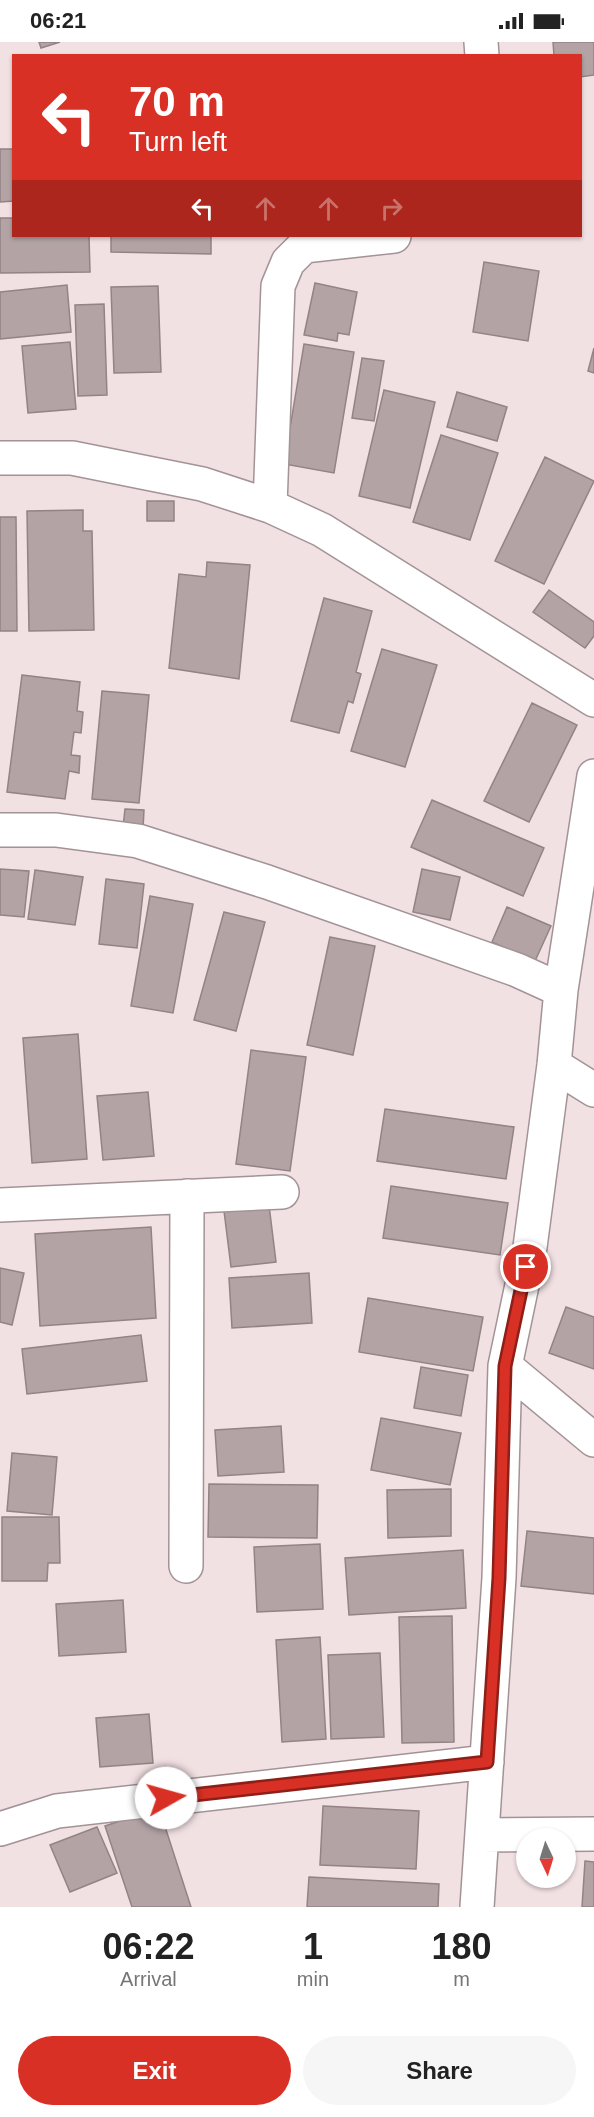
<!DOCTYPE html>
<html lang="en">
<head>
<meta charset="utf-8">
<style>
  body { margin:0; font-family:Arial,sans-serif; background:#f6f6f6; color:#222; height:100vh; display:flex; flex-direction:column; font-size:22px; white-space:nowrap }
  * { box-sizing:border-box; margin:0 }
  p { font-size:20px; color:#767676 }
  .icon { flex:none; width:33px; height:33px; fill:none; stroke:currentColor; stroke-width:2; stroke-linecap:round; stroke-linejoin:round }
  .map { position:relative; height:1865px; overflow:hidden }
  .sheet { display:flex; flex-direction:column; background:#fff; flex:1 }
  .sheet>* { flex:none }
  .hud { position:absolute; left:12px; top:12px; width:570px; height:183px; border-radius:0px; box-shadow:0 2px 4px #0004; background:#d93025; color:#fff; overflow:hidden }
  .needle { width:39px; rotate:176deg }
  .controls { position:absolute; left:516px; top:1786px; display:grid; gap:12px }
  .controls a { display:grid; place-items:center; width:60px; height:60px; border-radius:50%; background:#fff; box-shadow:0 2px 4px #0004; font-size:30px }
  .pin { position:absolute; display:grid; place-items:center; width:51px; height:51px; color:#fff; margin:-26px; border:3px solid #fff; border-radius:50%; box-shadow:0 2px 6px #0007 }
  .me { position:absolute; width:66px; margin:-33px; rotate:83deg; stroke-linejoin:round; filter:drop-shadow(0 0 4px #0008) }
  .turn { display:flex; align-items:center; gap:21px; height:126px; padding:0 18px; font-size:27px }
  .turn .icon { width:78px; height:78px; stroke-width:2.5 }
  .turn b { display:block; font-size:42px; line-height:51px }
  .lanes { display:flex; align-items:center; height:57px; padding:0 18px; background:#0003; justify-content:center; gap:30px; direction:ltr }
  .lanes .off { opacity:.35 }
  .eta { display:flex; justify-content:space-evenly; align-items:center; height:102px; text-align:center }
  .eta b { font-size:36px; font-weight:800; line-height:42px }
  .button { display:flex; gap:12px; margin-top:auto; padding:12px 18px }
  .button a { flex:1; height:69px; border-radius:36px; background:#d93025; color:#fff; font-size:24px; font-weight:800; line-height:69px; text-align:center }
  .button a+a { background:#f6f6f6; color:#222 }
  .status { display:flex; justify-content:space-between; align-items:center; height:42px; padding:0 30px; background:#fff; direction:ltr }
  .status svg { height:16px; fill:currentColor }
  .map>svg:first-child { display:block }
</style>
</head>
<body>
<div class="status"><b>06:21</b><svg viewBox="0 0 49 12"><path d="M0 12V9h3v3zM5 12V6h3v6zM10 12V3h3v9zM15 12V0h3v12zM26 1h20v11H26zM47 4h2v5h-2z"/></svg></div>
<div class="map">
<svg width="594" height="1865" viewBox="0 0 594 1865">
  <rect width="100%" height="100%" fill="#f2e1e3"/>
  <!-- building -->
  <path fill="#b3a3a5" stroke="#928385" stroke-width="1.5" d="M39,0H60L41,6Z
    M553,0H594V33L580,35V14H554Z
    M0,107H14V159L0,160Z
    M0,176H14V194H89L90,230L0,231Z
    M111,194H211V212L111,210Z
    M484,220L539,229L528,299L473,290Z
    M315,241L357,250L349,293L338,291L337,299L304,293Z
    M67,243L71,290L0,297V250Z
    M158,244L161,330L114,331L111,245Z
    M104,262L107,353L78,354L75,263Z
    M70,300L76,367L28,371L22,304Z
    M304,302L354,310L334,431L284,422Z
    M594,306V331L588,329Z
    M362,316L384,319L374,379L352,376Z
    M384,348L435,360L410,466L359,454Z
    M457,350L507,365L497,399L447,385Z
    M441,393L498,411L470,498L413,480Z
    M545,415L594,439L544,542L495,519Z
    M147,459H174V479H147Z
    M83,468V489H92L94,588L29,589L27,469Z
    M0,475H16L17,589H0Z
    M207,520L250,523L239,637L169,626L179,532L206,535Z
    M549,548L594,580V594L585,606L533,570Z
    M324,556L372,569L356,630L361,632L353,661L348,659L339,691L291,679Z
    M382,607L437,623L405,725L351,709Z
    M22,633L80,640L77,669L83,670L81,691L74,690L71,713L80,714L79,731L69,729L65,757L7,750Z
    M102,649L149,653L139,761L92,757Z
    M532,661L577,683L529,780L484,759Z
    M432,758L544,806L523,854L411,805Z
    M125,767L144,768L143,787L123,785Z
    M0,827L29,829L24,875L0,873Z
    M422,827L460,835L450,878L413,870Z
    M35,828L83,835L75,883L28,877Z
    M106,837L144,842L137,906L99,902Z
    M150,854L193,862L173,971L131,964Z
    M507,865L551,884L535,919L492,900Z
    M224,870L265,880L236,989L194,978Z
    M330,895L375,904L353,1013L307,1003Z
    M78,992L87,1117L32,1121L23,996Z
    M251,1008L306,1015L290,1129L236,1122Z
    M148,1050L154,1114L103,1118L97,1054Z
    M385,1067L514,1085L506,1137L377,1119Z
    M391,1144L508,1161L500,1213L383,1196Z
    M269,1163L276,1220L231,1225L224,1169Z
    M151,1185L156,1276L40,1284L35,1192Z
    M0,1226L24,1231L12,1283L0,1280Z
    M309,1231L312,1281L232,1286L229,1236Z
    M368,1256L483,1275L473,1329L359,1310Z
    M566,1265L594,1275V1327L549,1311Z
    M141,1293L147,1339L27,1352L22,1307Z
    M421,1325L468,1333L461,1374L414,1366Z
    M381,1376L461,1391L450,1443L371,1428Z
    M281,1384L284,1430L218,1434L215,1388Z
    M12,1411L57,1415L52,1473L7,1469Z
    M209,1442L318,1443L317,1496L208,1495Z
    M451,1447V1494L388,1496L387,1448Z
    M2,1475H59L60,1521H48L47,1539H2Z
    M527,1489L594,1496V1552L521,1544Z
    M320,1502L323,1567L257,1570L254,1505Z
    M463,1508L466,1566L349,1573L345,1516Z
    M123,1558L126,1610L59,1614L56,1562Z
    M452,1574L454,1700L402,1701L399,1575Z
    M320,1595L326,1697L282,1700L276,1598Z
    M380,1611L384,1695L331,1697L328,1613Z
    M149,1672L153,1721L100,1725L96,1676Z
    M323,1764L419,1769L416,1827L320,1823Z
    M159,1766L191,1865H132L105,1784Z
    M97,1785L117,1831L70,1850L50,1803Z
    M585,1819L594,1820V1865H582Z
    M309,1835L439,1842L438,1865H307Z"/>
  <g fill="none" stroke-linecap="round" stroke-linejoin="round">
    <defs>
      <path id="street" d="M481,0L482,14
        M0,416H72L202,442L270,464L322,488L594,658
        M270,464L278,244L288,220L304,204L394,194
        M0,788H56L138,799L267,840L517,928L561,948
        M554,1023L594,1048
        M0,1163L282,1150
        M505,1324L594,1398
        M186,1524L187,1154
        M0,1787L57,1769L487,1720
        M482,1793L594,1792
        M477,1865L499,1536L505,1324L530,1205L554,1023L561,948L594,734"/>
    </defs>
    <!-- street casing -->
    <use href="#street" stroke="#a39396" stroke-width="36"/>
    <!-- street -->
    <use href="#street" stroke="#fff" stroke-width="33"/>
  </g>
  <g fill="none" stroke-linecap="round" stroke-linejoin="round">
    <defs>
      <path id="route" d="M166,1756L487,1720L499,1536L505,1324L526,1225"/>
    </defs>
    <!-- route casing -->
    <use href="#route" stroke="#8d1f18" stroke-width="15"/>
    <!-- route -->
    <use href="#route" stroke="#d93025" stroke-width="10"/>
  </g>
</svg>
<div class="controls">
<a><svg class="needle" viewBox="-14 -14 28 28"><path d="M0-13l5 13h-10z" fill="#e53935"/><path d="M0 13l5-13h-10z" fill="#767676"/></svg></a>
</div>
<div class="pin" style="left:526px;top:1225px;background:#d93025"><svg class="icon" aria-label="arrive" viewBox="0 0 24 24"><path d="M6 21V4h12l-3 4 3 4H6"/></svg></div>
<svg class="me" style="left:166px;top:1756px" viewBox="-20 -20 40 40"><circle r="19" fill="#fff"/><path d="M0-13L10 11 0 6-10 11z" fill="#d93025"/></svg>
<div class="hud">
<div class="turn"><svg class="icon" aria-label="left" viewBox="0 0 24 24"><path d="M17 20v-9H6M10 6l-5 5 5 5"/></svg><div><b>70 m</b>Turn left</div></div>
<div class="lanes"><svg class="icon" aria-label="left" viewBox="0 0 24 24"><path d="M17 20v-9H6M10 6l-5 5 5 5"/></svg><svg class="icon off" aria-label="ahead" viewBox="0 0 24 24"><path d="M12 20V5M6 11l6-6 6 6"/></svg><svg class="icon off" aria-label="ahead" viewBox="0 0 24 24"><path d="M12 20V5M6 11l6-6 6 6"/></svg><svg class="icon off" aria-label="right" viewBox="0 0 24 24"><path d="M7 20v-9h11M14 6l5 5-5 5"/></svg></div>
</div>
</div>
<section class="sheet">
<div class="eta">
<div><b>06:22</b><p>Arrival</p></div>
<div><b>1</b><p>min</p></div>
<div><b>180</b><p>m</p></div>
</div>
<div class="button"><a>Exit</a><a>Share</a></div>
</section>
</body>
</html>
